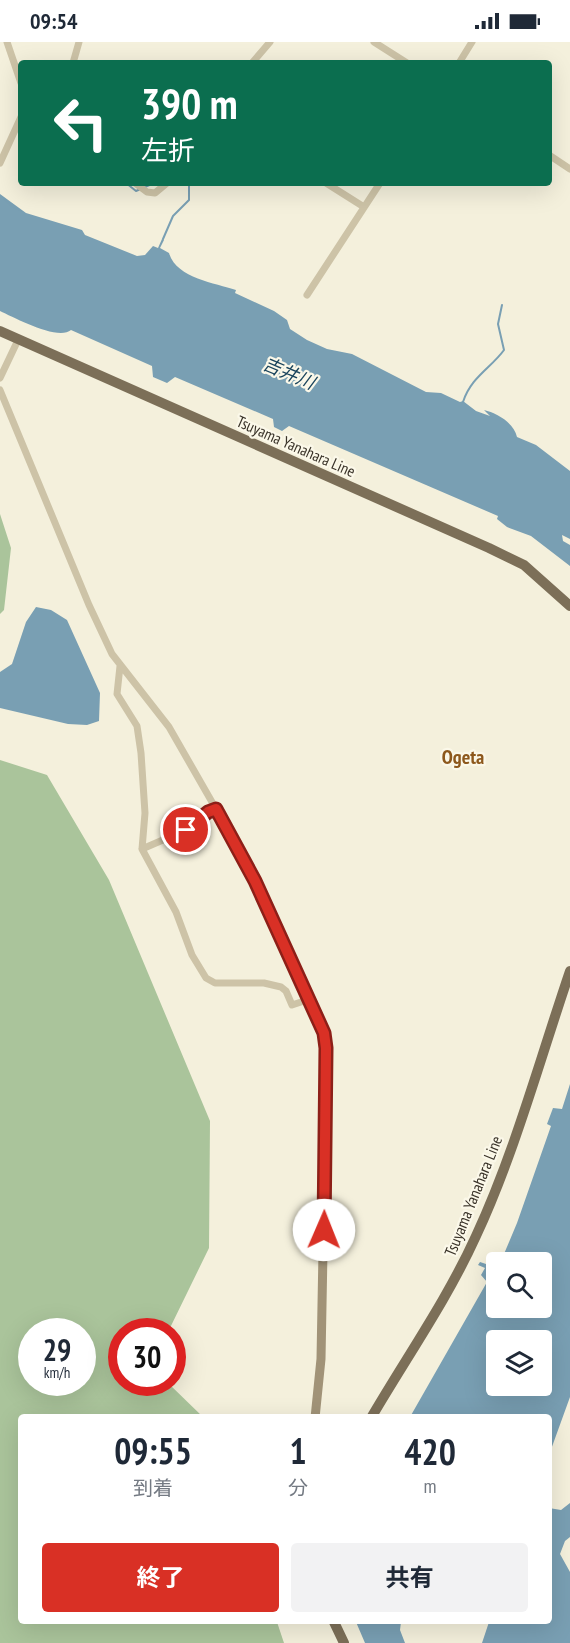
<!DOCTYPE html>
<html lang="ja">
<head>
<meta charset="utf-8">
<style>
  body { margin:0; font-family:"PT Sans Narrow","Noto Sans JP",sans-serif; background:#f2f2f3; color:#1f2937; height:100vh; display:flex; flex-direction:column; font-size:22px; white-space:nowrap }
  * { box-sizing:border-box; margin:0 }
  p { font-size:20px; color:#747a83 }
  .icon { flex:none; width:33px; height:33px; fill:none; stroke:currentColor; stroke-width:2; stroke-linecap:round; stroke-linejoin:round }
  .map { position:relative; flex:1; overflow:hidden }
  .sheet { position:absolute; left:18px; top:1372px; width:534px; height:210px; display:flex; flex-direction:column; background:#fff; border-radius:6px; box-shadow:0 6px 24px #0002 }
  .sheet>* { flex:none }
  .guide { position:absolute; left:18px; top:18px; width:534px; height:126px; border-radius:6px; box-shadow:0 6px 24px #0002; background:#0b6e4f; color:#fff; overflow:hidden }
  .buttons { position:absolute; left:486px; top:1210px; display:grid; gap:12px }
  .buttons a { display:grid; place-items:center; width:66px; height:66px; border-radius:6px; background:#fff; box-shadow:0 6px 24px #0002; font-size:30px }
  .speed { position:absolute; left:18px; top:1276px; display:flex; gap:12px; font-size:30px; font-weight:700; text-align:center }
  .speed>* { display:grid; place-content:center; width:78px; height:78px; border-radius:50%; background:#fff; box-shadow:0 6px 24px #0002; line-height:1 }
  .speed small { font-size:15px; font-weight:400 }
  .speed .limit { border:9px solid #d22; background:#fff; color:#111 }
  .pin { position:absolute; display:grid; place-items:center; width:51px; height:51px; color:#fff; margin:-26px; border:3px solid #fff; border-radius:50%; box-shadow:0 2px 6px #0007 }
  .me { position:absolute; width:66px; margin:-33px; rotate:1deg; stroke-linejoin:round; filter:drop-shadow(0 0 4px #0008) }
  .turn { display:flex; align-items:center; gap:21px; height:126px; padding:0 24px; font-size:27px }
  .turn .icon { width:78px; height:78px; stroke-width:2.5 }
  .turn b { display:block; font-size:42px; line-height:51px }
  .eta { display:flex; justify-content:space-evenly; align-items:center; height:102px; text-align:center }
  .eta b { font-size:36px; font-weight:700; line-height:42px }
  .button { display:flex; gap:12px; margin-top:auto; padding:12px 24px }
  .button a { flex:1; height:69px; border-radius:6px; background:#d93025; color:#fff; font-size:24px; font-weight:700; line-height:69px; text-align:center }
  .button a+a { background:#f2f2f3; color:#1f2937 }
  .status { display:flex; justify-content:space-between; align-items:center; height:42px; padding:0 30px; background:#fff; direction:ltr }
  .status svg { height:16px; fill:currentColor }
  .map>svg:first-child { display:block }
</style>
</head>
<body>
<div class="status"><b>09:54</b><svg viewBox="0 0 49 12"><path d="M0 12V9h3v3zM5 12V6h3v6zM10 12V3h3v9zM15 12V0h3v12zM26 1h20v11H26zM47 4h2v5h-2z"/></svg></div>
<div class="map">
<svg width="570" height="1601" viewBox="0 0 570 1601">
  <rect width="100%" height="100%" fill="#f4f0dc"/>
  <!-- green -->
  <path fill="#aac49b" fill-rule="evenodd" d="M0,472L11,506L4,568L0,572Z
    M0,718L47,733L109,838L210,1079L209,1206L168,1290H122V1341H168L203,1375L21,1376V1580H277L284,1601H0ZM32,1290H82V1341H32Z"/>
  <!-- water -->
  <path fill="#799fb3" fill-rule="evenodd" d="M0,152L26,171L82,188L85,193L137,214L145,213L153,204L158,206L162,197L164,198L160,206L169,211C176,236 215,241 236,248L235,251L274,269L287,278L290,287L307,298L327,307L352,312L426,350L441,351L460,360L463,359L476,369L490,374L484,368C497,371 514,381 517,395L536,403L570,429V497L562,493L563,499L570,503V524L531,494L507,485L497,477L498,474L289,384L282,389L274,385L273,377L175,335L167,341L153,335L152,324L71,288C58,299 15,276 0,269Z
    M36,565L51,568L67,578L100,651L99,679L87,683L68,682L0,666V630L12,622L26,580Z
    M570,1042V1355L549,1413V1376L410,1375L487,1240L481,1233L485,1226L478,1223L480,1220L486,1222L488,1219H501L517,1181L551,1084L547,1082L553,1066L562,1067ZM496,1221H542V1266H496ZM496,1299H542V1344H496Z
    M570,1461V1495L565,1499L560,1512L570,1530V1601H482L489,1580H549V1466L561,1468Z
    M356,1580H401L400,1588L405,1601H365Z"/>
  <g fill="none" stroke-linecap="round" stroke-linejoin="round">
    <!-- stream -->
    <path stroke="#799fb3" stroke-width="2" d="M18,23L21,29
      M126,141L136,149L154,141
      M163,197L173,174L189,158V141
      M463,360C471,335 491,326 504,308L498,282L502,263"/>
    <!-- street -->
    <path stroke="#cdc3a7" stroke-width="7" d="M7,0L21,41
      M374,0L407,21
      M73,21L79,0
      M252,21L270,0
      M459,21L472,0
      M549,113L570,127
      M0,121L21,75
      M135,141L147,150L155,151L167,141
      M326,141L364,165
      M307,253L380,141
      M0,336L18,298
      M0,348L89,563L112,612L169,685L216,767L255,839L324,991L326,1006L323,1209
      M120,624L117,652L137,684L141,711L145,771L142,807L176,870L192,913L206,936L215,941H264L281,945L286,949L292,963L310,957
      M142,807L186,788L208,769L216,767"/>
    <!-- secondary -->
    <path stroke="#a19378" stroke-width="9" d="M315,1376L321,1317L323,1209"/>
    <!-- primary -->
    <path stroke="#7c6f58" stroke-width="10" d="M0,289L489,506L524,523L570,564
      M371,1376C406,1316 447,1258 476,1194C515,1110 540,1017 570,929
      M334,1580L344,1601"/>
  </g>
  <g fill="none" stroke-linecap="round" stroke-linejoin="round">
    <defs>
      <path id="route" d="M186,788L208,770L216,767L255,839L324,991L326,1006L324,1188"/>
    </defs>
    <!-- route casing -->
    <use href="#route" stroke="#8d1f18" stroke-width="15"/>
    <!-- route -->
    <use href="#route" stroke="#d93025" stroke-width="10"/>
  </g>
  <g text-anchor="middle" dominant-baseline="central" stroke-width="4.5" stroke-linejoin="round" paint-order="stroke">
    <!-- street labels -->
    <g font-size="16" fill="#393228" stroke="#fbf8e9">
      <text transform="translate(296 404) rotate(24)">Tsuyama Yanahara Line</text>
      <text transform="translate(473 1154) rotate(-68)">Tsuyama Yanahara Line</text>
    </g>
    <!-- water labels -->
    <g font-size="18" font-style="italic" fill="#1b455d" stroke="#fbf8e9">
      <text transform="translate(289 331) rotate(23)">吉井川</text>
    </g>
    <!-- quarter labels -->
    <g font-size="20" font-weight="bold" fill="#8d581c" stroke="#fbf8e9">
      <text x="463" y="715">Ogeta</text>
    </g>
  </g>
</svg>
<div class="buttons">
<a><svg class="icon" aria-label="search" viewBox="0 0 24 24"><circle cx="10" cy="10" r="6"/><path d="M15 15l6 6"/></svg></a>
<a><svg class="icon" aria-label="layers" viewBox="0 0 24 24"><path d="M12 4l9 5-9 5-9-5zM3 14l9 5 9-5"/></svg></a>
</div>
<div class="speed"><div>29<small>km/h</small></div><div class="limit">30</div></div>
<div class="pin" style="left:186px;top:788px;background:#d93025"><svg class="icon" aria-label="arrive" viewBox="0 0 24 24"><path d="M6 21V4h12l-3 4 3 4H6"/></svg></div>
<svg class="me" style="left:324px;top:1188px" viewBox="-20 -20 40 40"><circle r="19" fill="#fff"/><path d="M0-13L10 11 0 6-10 11z" fill="#d93025"/></svg>
<div class="guide">
<div class="turn"><svg class="icon" aria-label="left" viewBox="0 0 24 24"><path d="M17 20v-9H6M10 6l-5 5 5 5"/></svg><div><b>390 m</b>左折</div></div>
</div>
<section class="sheet">
<div class="eta">
<div><b>09:55</b><p>到着</p></div>
<div><b>1</b><p>分</p></div>
<div><b>420</b><p>m</p></div>
</div>
<div class="button"><a>終了</a><a>共有</a></div>
</section>
</div>
</body>
</html>
